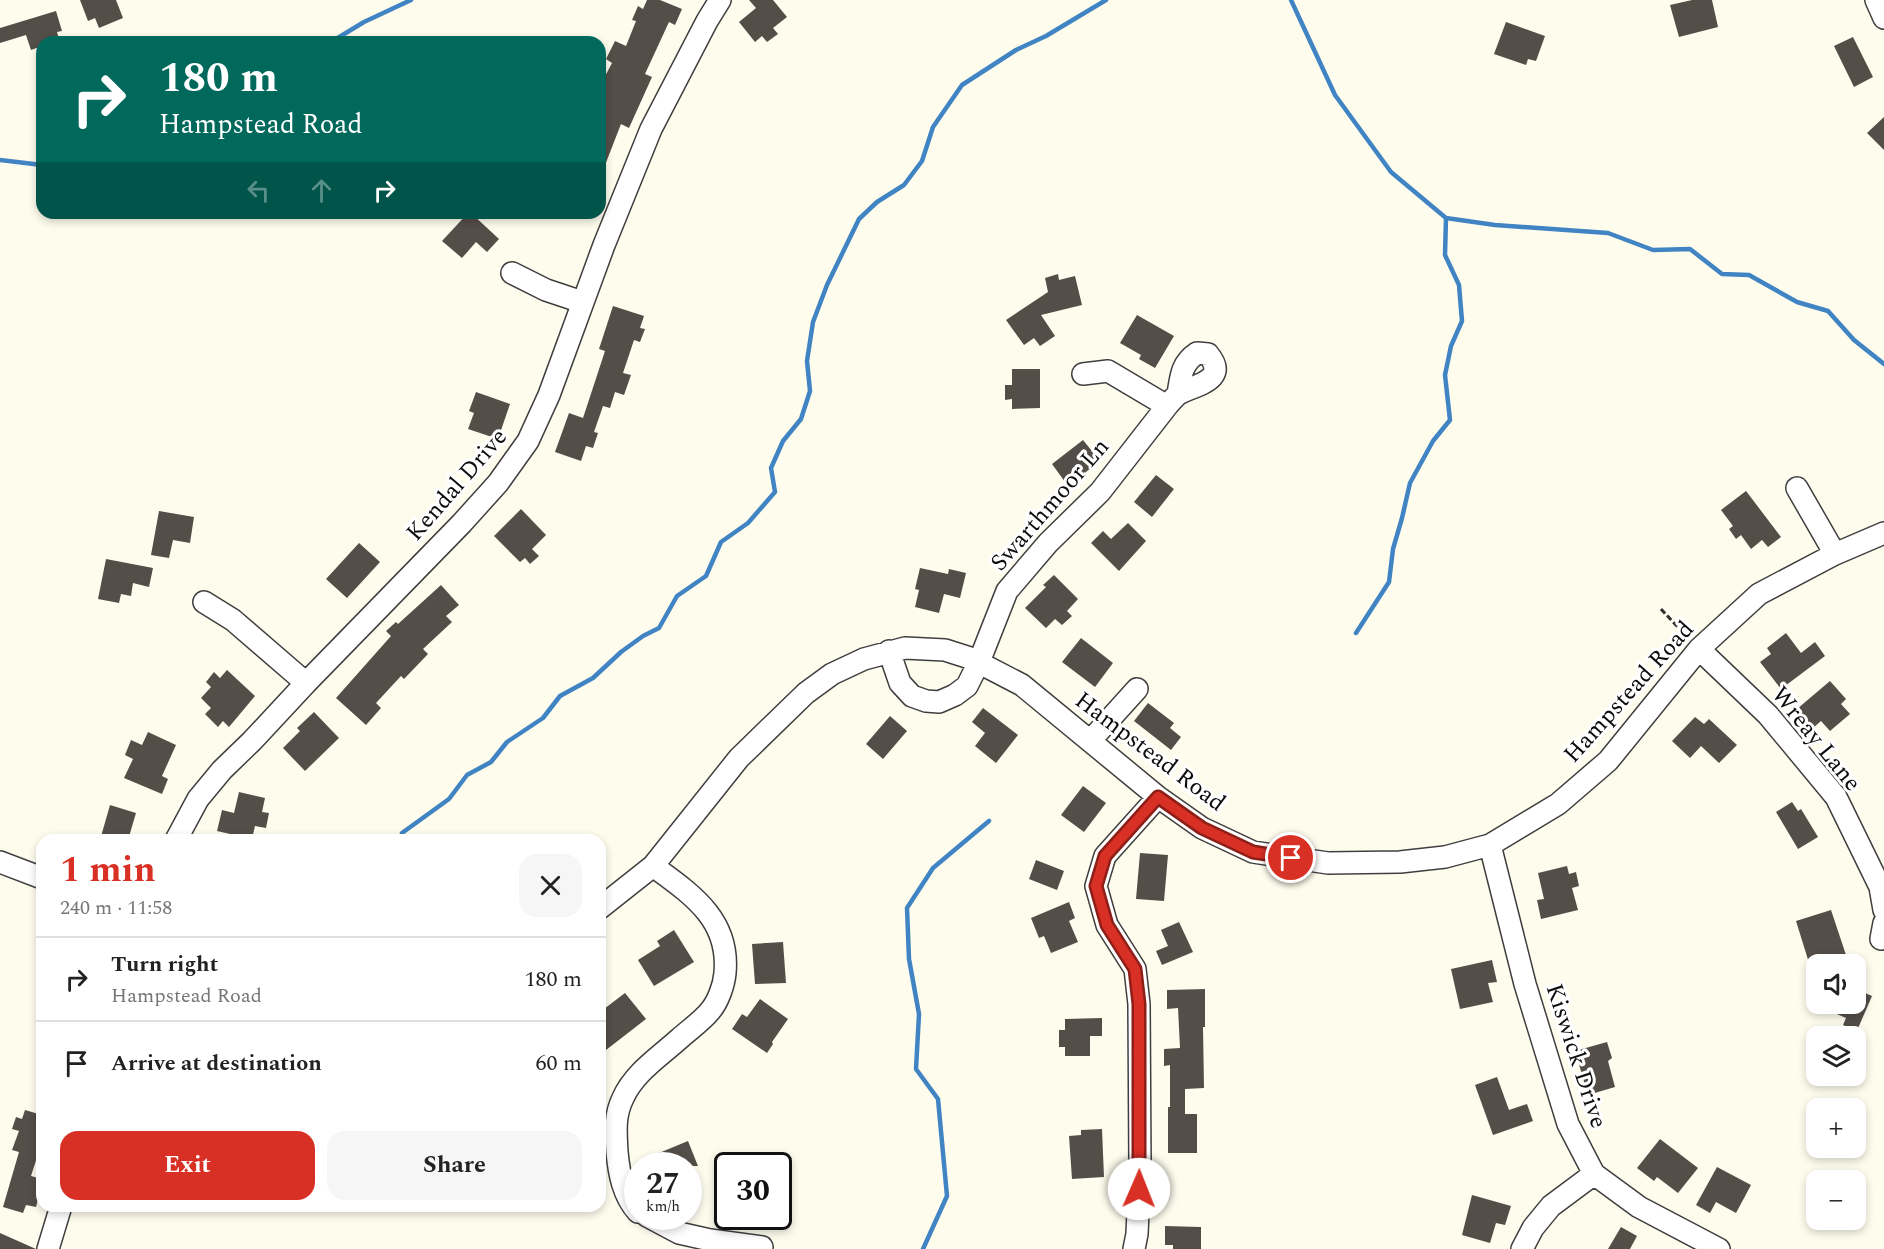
<!DOCTYPE html>
<html lang="en">
<head>
<meta charset="utf-8">
<style>
  body { margin:0; font-family:Spectral,serif; background:#f6f6f6; color:#222; height:100vh; display:flex; flex-direction:column; font-size:22px; white-space:nowrap }
  * { box-sizing:border-box; margin:0 }
  p { font-size:20px; color:#767676 }
  .icon { flex:none; width:33px; height:33px; fill:none; stroke:currentColor; stroke-width:2; stroke-linecap:round; stroke-linejoin:round }
  .map { position:relative; flex:1; overflow:hidden }
  .sheet { position:absolute; left:36px; top:834px; width:570px; height:378px; display:flex; flex-direction:column; background:#fff; border-radius:18px; box-shadow:0 3px 9px #0003 }
  .sheet>* { flex:none }
  .top-card { position:absolute; left:36px; top:36px; width:570px; height:183px; border-radius:18px; box-shadow:0 3px 9px #0003; background:#00695c; color:#fff; overflow:hidden }
  .fabs { position:absolute; left:1806px; top:954px; display:grid; gap:12px }
  .fabs a { display:grid; place-items:center; width:60px; height:60px; border-radius:12px; background:#fff; box-shadow:0 3px 9px #0003; font-size:30px }
  .speed { position:absolute; left:624px; top:1152px; display:flex; gap:12px; font-size:30px; font-weight:700; text-align:center }
  .speed>* { display:grid; place-content:center; width:78px; height:78px; border-radius:50%; background:#fff; box-shadow:0 3px 9px #0003; line-height:1 }
  .speed small { font-size:15px; font-weight:400 }
  .speed .limit { border:3px solid #111; border-radius:9px; background:#fff; color:#111 }
  .pin { position:absolute; display:grid; place-items:center; width:51px; height:51px; color:#fff; margin:-26px; border:3px solid #fff; border-radius:50%; box-shadow:0 2px 6px #0007 }
  .me { position:absolute; width:66px; margin:-33px; rotate:1deg; stroke-linejoin:round; filter:drop-shadow(0 0 4px #0008) }
  .turn { display:flex; align-items:center; gap:21px; height:126px; padding:0 24px; font-size:27px }
  .turn .icon { width:78px; height:78px; stroke-width:2.5 }
  .turn b { display:block; font-size:42px; line-height:51px }
  .lanes { display:flex; align-items:center; height:57px; padding:0 24px; background:#0003; justify-content:center; gap:30px; direction:ltr }
  .lanes .off { opacity:.35 }
  .round { display:grid; place-items:center; flex:none; width:63px; height:63px; border-radius:18px; background:#f6f6f6 }
  .headline { display:flex; align-items:center; justify-content:space-between; height:102px; padding:0 24px }
  h1 { font-size:36px; font-weight:700; line-height:45px; color:#d93025 }
  .action { display:flex; gap:12px; margin-top:auto; padding:12px 24px }
  .action a { flex:1; height:69px; border-radius:18px; background:#d93025; color:#fff; font-size:24px; font-weight:700; line-height:69px; text-align:center }
  .action a+a { background:#f6f6f6; color:#222 }
  ul { padding:0; list-style:none }
  li { display:flex; align-items:center; gap:18px; height:84px; padding:0 24px; border-top:2px solid #e0e0e0 }
  li div { flex:1 }
  li b { display:block; font-size:22px }
  li em { font-style:normal }
  .map>svg:first-child { display:block }
</style>
</head>
<body>
<div class="map">
<svg width="1884" height="1249" viewBox="0 0 1884 1249">
  <rect width="100%" height="100%" fill="#fefced"/>
  <g fill="none" stroke-linecap="round" stroke-linejoin="round">
    <!-- stream -->
    <path stroke="#4184c4" stroke-width="4.5" d="M1291,0L1335,95L1391,172L1446,218L1445,255L1459,285L1462,321L1451,346L1445,375L1450,420L1433,441L1410,483L1402,518L1393,549L1389,582L1356,633
      M331,42L364,22L411,0
      M0,160L42,165
      M1446,218L1495,225L1608,233L1653,250L1690,249L1722,274L1749,275L1797,302L1828,311L1854,340L1884,364
      M402,833L449,799L467,775L491,762L507,742L543,718L560,696L593,678L621,652L643,636L659,628L677,596L706,576L721,542L748,523L775,492L771,468L783,441L801,419L810,391L807,361L813,322L827,285L859,219L877,202L904,185L922,161L933,127L962,85L1016,50L1046,36L1106,0
      M923,1249L947,1196L938,1099L916,1069L919,1014L909,959L907,908L933,868L989,821"/>
  </g>
  <!-- building -->
  <path fill="#544e49" d="M80,0H116L123,18L99,28L95,18L88,21Z
    M647,0H660L682,9L675,25L669,22L645,74L652,77L629,128L621,124L600,178V97L606,81L603,80L612,63L606,59L615,41L626,46L636,21L632,20L638,6L643,9Z
    M749,0H773L787,17L773,28L778,34L767,42L762,36L755,42L739,22L756,8Z
    M1692,0H1712L1718,27L1679,37L1670,5Z
    M56,11L62,31L57,32L60,42H42V46L31,50L26,35L0,43V28Z
    M1506,22L1545,36L1536,61L1528,59L1526,65L1494,54Z
    M1853,37L1873,77L1854,87L1834,46Z
    M1884,117V150L1867,133Z
    M468,213H471L499,239L487,252L476,242L462,258L442,241Z
    M1058,274L1059,280L1075,276L1082,305L1041,315L1055,336L1040,346L1034,338L1024,345L1006,320L1048,292L1045,278Z
    M613,306L644,316L640,328L645,329L640,342L634,340L623,373L631,375L624,395L615,392L610,408L603,406L594,432L598,433L593,448L586,446L581,461L555,452L569,413L583,418L605,351L599,349Z
    M1137,315L1174,336L1155,368L1139,359L1141,355L1120,343Z
    M1012,369H1040V408L1012,409V399L1005,400V385H1012Z
    M476,392L510,404L498,439L468,429L474,413L469,411Z
    M1083,440L1100,461L1068,486L1052,464Z
    M1156,475L1174,489L1152,517L1134,502Z
    M1746,491L1781,537L1768,547L1762,540L1751,549L1741,535L1736,539L1729,529L1733,526L1721,510Z
    M521,509L546,535L532,549L539,556L530,564L525,558L520,562L494,536Z
    M159,511L194,517L190,543L173,540L169,558L151,555Z
    M1128,523L1146,541L1119,571L1091,543L1103,531L1111,539Z
    M359,543L380,562L347,598L326,579Z
    M106,559L153,568L149,587L133,583L131,596L121,594L119,603L98,599Z
    M920,568L948,574L949,569L966,573L960,598L944,594L939,613L915,607L919,590L915,589Z
    M1054,575L1078,599L1067,611L1072,616L1062,625L1055,619L1046,628L1025,608L1046,587L1043,585Z
    M441,585L459,605L446,616L452,622L423,649L428,654L404,679L401,676L376,703L381,708L366,725L336,698L391,636L386,631L396,622L398,624Z
    M1786,633L1801,653L1815,642L1825,656L1781,689L1760,662L1771,654L1767,648Z
    M1081,638L1113,663L1095,687L1062,662Z
    M227,670L255,696L229,727L223,721L218,727L205,714L211,708L201,698L211,687L206,682L214,672L220,678Z
    M1830,681L1846,699L1841,704L1850,714L1830,731L1821,721L1813,728L1797,709Z
    M1148,703L1174,723L1170,728L1181,737L1171,750L1134,721Z
    M983,708L1018,735L996,763L975,746L985,733L972,722Z
    M314,712L339,738L305,771L283,748L300,731L297,728Z
    M890,716L907,731L883,759L866,744Z
    M1695,717L1704,724L1709,719L1737,745L1719,763L1701,746L1690,758L1672,741Z
    M148,732L176,745L162,776L168,779L162,794L124,778L133,759L125,755L131,740L142,745Z
    M1083,786L1106,803L1084,832L1061,815Z
    M239,792L265,798L262,812L269,813L266,828L255,826L252,839L217,831L222,810L234,813Z
    M1792,802L1798,811L1801,809L1818,837L1798,849L1776,812Z
    M110,805L136,813L128,840H100Z
    M1140,853L1168,855L1164,901L1136,899Z
    M1036,860L1064,871L1057,890L1029,879Z
    M1567,866L1569,874L1576,872L1579,886L1572,888L1578,910L1541,919L1537,900L1544,899L1538,873Z
    M1069,902L1075,918L1069,921L1078,942L1051,953L1044,936L1039,938L1031,918Z
    M1831,910L1846,955L1810,966L1796,921Z
    M1179,922L1193,952L1162,965L1156,951L1168,946L1161,930Z
    M674,930L694,962L654,986L638,960L660,946L657,941Z
    M783,942L786,983L755,984L752,944Z
    M1492,960L1497,982L1488,983L1493,1002L1460,1009L1451,969Z
    M1205,989V1027H1203L1204,1088L1185,1089V1114H1197V1153H1168V1107H1170V1065L1164,1066V1049L1180,1048L1178,1008L1167,1009V990Z
    M1856,989L1872,996L1856,1033V1031L1843,1025L1846,1018L1814,1004H1856Z
    M625,993L646,1019L606,1050L600,1042V1012Z
    M760,999L788,1019L772,1042L773,1044L767,1053L732,1029L742,1014L747,1017Z
    M1102,1018V1036H1090V1056H1065V1047H1059V1030H1065V1019Z
    M1607,1042L1612,1058L1608,1061L1615,1087L1588,1095L1575,1051Z
    M1497,1077L1509,1110L1527,1104L1533,1121L1493,1135L1475,1085Z
    M25,1110L42,1115V1142L31,1176L42,1179V1184L36,1207L26,1205L23,1213L3,1207L19,1152L12,1150L19,1131L12,1129L16,1117L22,1119Z
    M1102,1129L1104,1177L1072,1179L1069,1136L1081,1135V1130Z
    M1660,1139L1698,1168L1678,1193L1657,1177L1654,1181L1637,1168Z
    M688,1141L698,1166H664L659,1153Z
    M1717,1167L1751,1185L1736,1213L1716,1202L1710,1213L1696,1205Z
    M1472,1195L1511,1206L1505,1225L1496,1223L1490,1243L1462,1235Z
    M1165,1226L1201,1227V1249H1173V1245H1165Z
    M1621,1227L1637,1236L1630,1249H1608Z
    M0,1233L36,1249H0Z"/>
  <g fill="none" stroke-linecap="round" stroke-linejoin="round">
    <defs>
      <path id="minor" d="M1876,0L1884,18
        M512,273L546,290L582,302
        M1083,374L1108,371L1167,406
        M1797,488L1835,554
        M204,602L233,620L306,683
        M1699,649L1768,715L1836,797L1880,887L1884,910
        M889,651L900,683L912,696L926,701L939,702L955,695L967,686L979,662L1007,591L1048,543L1100,492L1167,406C1170,402 1174,398 1177,395C1191,385 1231,382 1208,354L1197,353C1181,364 1181,376 1178,394
        M1090,741L1137,689
        M176,840L198,799L222,770L252,741L306,683L462,523L498,483L528,441L549,395L604,245L651,129L707,21L720,0
        M1490,845L1525,984L1568,1124L1594,1174L1639,1207L1719,1249
        M0,862L42,878
        M600,908L653,866L739,758L806,693L832,674L864,659L905,648L945,650L970,658L1022,685L1158,797L1202,828L1253,852L1328,863L1400,862L1445,857L1490,845L1558,804L1608,761L1699,649L1759,594L1835,554L1884,533
        M1881,939L1884,923
        M638,1212C623,1196 619,1173 617,1152C616,1133 614,1116 623,1098C634,1073 659,1057 679,1039C689,1030 702,1021 710,1011C718,1002 724,985 725,973C730,919 691,894 653,866
        M647,1216L679,1233L710,1240L762,1247
        M48,1249L61,1206
        M1134,1249L1137,1234L1140,1166L1139,1004L1135,969L1107,925L1096,886L1105,856L1158,797
        M1522,1249L1533,1228L1551,1206L1594,1174"/>
    </defs>
    <!-- minor casing -->
    <use href="#minor" stroke="#3f3f3f" stroke-width="24"/>
    <!-- path -->
    <path stroke="#2e2e2e" stroke-width="3" stroke-dasharray="6 3" stroke-linecap="butt" d="M1661,609L1687,637"/>
    <!-- minor -->
    <use href="#minor" stroke="#fff" stroke-width="21"/>
  </g>
  <g fill="none" stroke-linecap="round" stroke-linejoin="round">
    <defs>
      <path id="route" d="M1139,1189V1004L1135,969L1107,925L1096,886L1105,856L1158,797L1202,828L1253,852L1291,858"/>
    </defs>
    <!-- route casing -->
    <use href="#route" stroke="#8d1f18" stroke-width="15"/>
    <!-- route -->
    <use href="#route" stroke="#d93025" stroke-width="10"/>
  </g>
  <g text-anchor="middle" dominant-baseline="central" stroke-width="6" stroke-linejoin="round" paint-order="stroke">
    <!-- street labels -->
    <g font-size="24" fill="#0c0c0c" stroke="#fff">
      <text transform="translate(457 485) rotate(-49)">Kendal Drive</text>
      <text transform="translate(1050 505) rotate(-49)">Swarthmoor Ln</text>
      <text transform="translate(1629 692) rotate(-48)">Hampstead Road</text>
      <text transform="translate(1816 739) rotate(51)">Wreay Lane</text>
      <text transform="translate(1150 752) rotate(37)">Hampstead Road</text>
      <text transform="translate(1576 1056) rotate(72)">Kiswick Drive</text>
    </g>
  </g>
</svg>
<div class="fabs">
<a><svg class="icon" aria-label="sound" viewBox="0 0 24 24"><path d="M4 9h4l5-4v14l-5-4H4zM17 9q2 3 0 6"/></svg></a>
<a><svg class="icon" aria-label="layers" viewBox="0 0 24 24"><path d="M12 4l9 5-9 5-9-5zM3 14l9 5 9-5"/></svg></a>
<a>+</a>
<a>−</a>
</div>
<div class="speed"><div>27<small>km/h</small></div><div class="limit">30</div></div>
<div class="pin" style="left:1291px;top:858px;background:#d93025"><svg class="icon" aria-label="arrive" viewBox="0 0 24 24"><path d="M6 21V4h12l-3 4 3 4H6"/></svg></div>
<svg class="me" style="left:1139px;top:1189px" viewBox="-20 -20 40 40"><circle r="19" fill="#fff"/><path d="M0-13L10 11 0 6-10 11z" fill="#d93025"/></svg>
<div class="top-card">
<div class="turn"><svg class="icon" aria-label="right" viewBox="0 0 24 24"><path d="M7 20v-9h11M14 6l5 5-5 5"/></svg><div><b>180 m</b>Hampstead Road</div></div>
<div class="lanes"><svg class="icon off" aria-label="left" viewBox="0 0 24 24"><path d="M17 20v-9H6M10 6l-5 5 5 5"/></svg><svg class="icon off" aria-label="ahead" viewBox="0 0 24 24"><path d="M12 20V5M6 11l6-6 6 6"/></svg><svg class="icon" aria-label="right" viewBox="0 0 24 24"><path d="M7 20v-9h11M14 6l5 5-5 5"/></svg></div>
</div>
<section class="sheet">
<div class="headline"><div><h1>1 min</h1><p>240 m · 11:58</p></div><a class="round"><svg class="icon" aria-label="close" viewBox="0 0 24 24"><path d="M6 6l12 12M18 6L6 18"/></svg></a></div>
<ul>
<li><svg class="icon" aria-label="right" viewBox="0 0 24 24"><path d="M7 20v-9h11M14 6l5 5-5 5"/></svg><div><b>Turn right</b><p>Hampstead Road</p></div><em>180 m</em></li>
<li><svg class="icon" aria-label="arrive" viewBox="0 0 24 24"><path d="M6 21V4h12l-3 4 3 4H6"/></svg><div><b>Arrive at destination</b></div><em>60 m</em></li>
</ul>
<div class="action"><a>Exit</a><a>Share</a></div>
</section>
</div>
</body>
</html>
